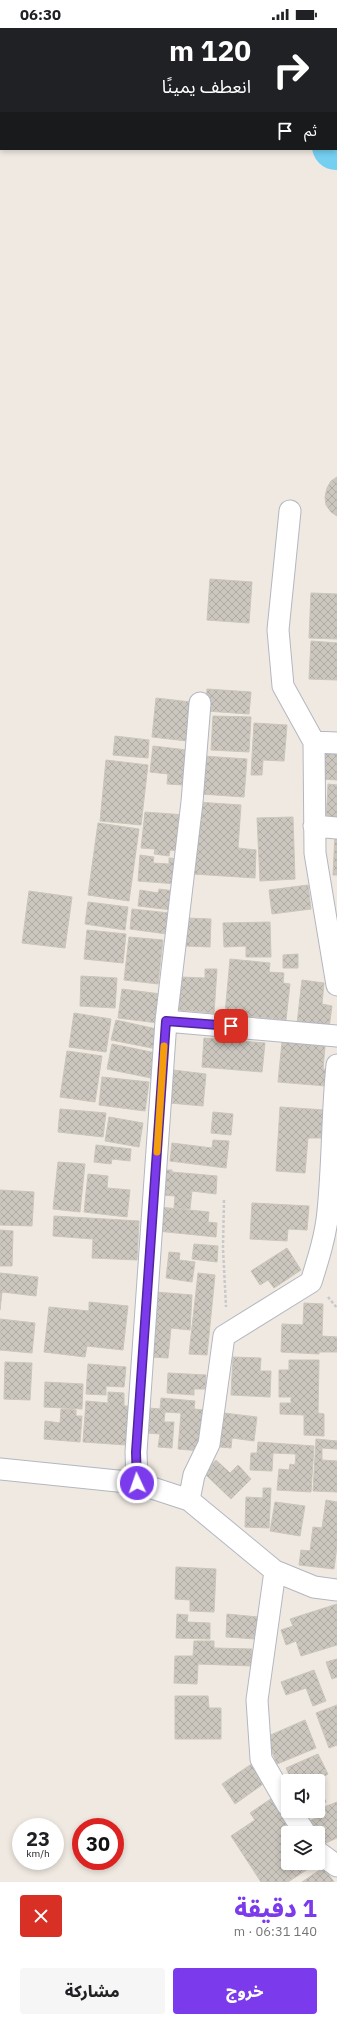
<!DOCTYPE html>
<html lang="ar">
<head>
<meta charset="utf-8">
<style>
  body { margin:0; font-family:"IBM Plex Sans","Noto Sans Arabic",sans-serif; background:#f6f6f6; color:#202124; direction:rtl; height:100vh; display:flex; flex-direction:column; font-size:15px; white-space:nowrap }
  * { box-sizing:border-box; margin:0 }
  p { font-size:13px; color:#757577 }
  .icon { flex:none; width:22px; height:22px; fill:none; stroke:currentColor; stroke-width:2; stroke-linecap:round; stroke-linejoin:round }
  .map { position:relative; height:1854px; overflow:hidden; direction:ltr }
  .panel { display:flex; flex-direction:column; background:#fff; flex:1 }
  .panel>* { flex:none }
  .banner { position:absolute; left:0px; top:0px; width:337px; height:122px; box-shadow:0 2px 6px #0003; direction:rtl; background:#202124; color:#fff; overflow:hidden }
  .buttons { position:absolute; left:281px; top:1746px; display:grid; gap:8px }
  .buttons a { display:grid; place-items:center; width:44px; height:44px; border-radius:4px; background:#fff; box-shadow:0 2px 6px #0003; font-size:20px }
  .speed { position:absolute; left:12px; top:1790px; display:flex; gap:8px; font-size:20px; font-weight:700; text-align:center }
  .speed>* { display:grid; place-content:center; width:52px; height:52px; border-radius:50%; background:#fff; box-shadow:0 2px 6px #0003; line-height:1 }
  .speed small { font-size:10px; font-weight:400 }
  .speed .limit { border:6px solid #d22; background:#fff; color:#111 }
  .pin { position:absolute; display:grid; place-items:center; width:34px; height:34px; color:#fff; margin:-17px; border-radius:8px; box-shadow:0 2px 6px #0006 }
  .me { position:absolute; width:44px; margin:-22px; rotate:357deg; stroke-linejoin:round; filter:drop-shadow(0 0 3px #0008) }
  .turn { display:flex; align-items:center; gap:14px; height:84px; padding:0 20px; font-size:18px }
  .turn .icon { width:52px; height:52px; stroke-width:2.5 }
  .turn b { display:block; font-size:28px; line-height:34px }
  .then { display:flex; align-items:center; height:38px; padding:0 20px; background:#0003; gap:8px; font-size:15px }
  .round { display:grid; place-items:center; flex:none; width:42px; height:42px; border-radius:4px; background:#f6f6f6 }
  .summary { display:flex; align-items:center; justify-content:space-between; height:68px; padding:0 20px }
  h1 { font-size:24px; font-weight:800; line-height:30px; color:#7c3aed }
  .action { display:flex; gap:8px; margin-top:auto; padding:8px 20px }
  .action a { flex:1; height:46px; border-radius:4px; background:#7c3aed; color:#fff; font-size:16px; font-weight:800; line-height:46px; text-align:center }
  .action a+a { background:#f6f6f6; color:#202124 }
  .status { display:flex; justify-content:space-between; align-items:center; height:28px; padding:0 20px; background:#fff; direction:ltr }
  .status svg { height:11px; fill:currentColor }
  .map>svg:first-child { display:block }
</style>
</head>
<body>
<div class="status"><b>06:30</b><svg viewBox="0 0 49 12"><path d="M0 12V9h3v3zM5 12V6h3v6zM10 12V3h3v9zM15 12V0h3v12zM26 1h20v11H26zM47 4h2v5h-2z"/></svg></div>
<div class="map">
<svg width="337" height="1854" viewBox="0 0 337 1854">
  <defs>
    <pattern id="building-cross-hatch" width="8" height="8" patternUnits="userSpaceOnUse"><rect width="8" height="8" fill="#cbc7bf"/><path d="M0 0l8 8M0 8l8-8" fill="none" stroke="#afaba4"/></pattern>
  </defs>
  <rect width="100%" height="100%" fill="#efe9e1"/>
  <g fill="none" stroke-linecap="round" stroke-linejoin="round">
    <!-- river -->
    <path stroke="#75cff0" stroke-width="48" d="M186,0L187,1
      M336,118H337"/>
  </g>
  <!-- building -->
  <path fill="url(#building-cross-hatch)" stroke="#cbc5ba" d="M337,449V488L331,484L326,477L325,469L327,460L331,453Z
    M210,551L252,554L249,595L207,592Z
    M311,565L337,566V611L309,610Z
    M311,613L337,615V652L309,651Z
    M207,661L251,664L249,686L206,683Z
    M156,670L191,674L187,713L152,709Z
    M213,688L251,689L249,724L211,722Z
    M254,695L287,697L284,733L263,732L262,747H251Z
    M115,708L149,712L148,730L113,727Z
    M153,718L187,722L184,757L167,756L168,746L150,744Z
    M324,721H337V752L323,751Z
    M203,728L247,731L244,769L201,766Z
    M106,732L148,737L141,797L100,793Z
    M328,756L337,757V795L326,794Z
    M197,774L241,777L238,820L256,822L255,850L193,846Z
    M145,784L185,787L181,823L170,822L169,828L154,826L155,821L141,820Z
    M293,789L295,851L260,853L257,790Z
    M98,795L139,801L129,873L88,867Z
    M335,806H337V847H333Z
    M140,827L154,829L153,835L169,836V830L180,831L177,856L138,853Z
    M308,857L311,881L272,886L269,862Z
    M159,861L174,863L172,882L138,878L140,862L158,865Z
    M29,863L72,869L65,920L22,915Z
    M88,874L128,879L125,902L85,896Z
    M132,881L169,885L167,906L130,901Z
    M187,890L211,891L210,919L186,918Z
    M270,894L271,929H246V918L224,919L223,895Z
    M87,902L126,906L123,935L84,931Z
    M129,909L163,912L158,956L124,952Z
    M298,926V940H283V927Z
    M230,931L270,935L269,944L284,945L283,955L290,956L286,992L225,986Z
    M205,941H217L214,985L179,982L181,949L205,950Z
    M81,948L117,950L115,980L80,978Z
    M302,952L324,955L322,976L332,978L329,1000L297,996Z
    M122,961L161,966L158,995L118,990Z
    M74,985L111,991L106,1024L69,1019Z
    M116,992L161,1002L157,1021L111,1012Z
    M204,1010L265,1015L262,1044L202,1039Z
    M282,1014L325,1018L323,1041L327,1042L326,1058L278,1054Z
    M112,1016L156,1025L151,1050L107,1041Z
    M67,1023L102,1028L95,1074L60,1069Z
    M173,1042L206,1046L203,1078L170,1075Z
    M102,1049L149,1054L145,1083L99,1077Z
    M280,1079L325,1082L323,1110H308L305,1145L276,1143Z
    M60,1081L106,1085L103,1109L58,1104Z
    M213,1084L233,1086L231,1107L211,1105Z
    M109,1089L143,1095L139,1119L105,1113Z
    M213,1112L229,1113L226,1140L170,1133L172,1115L212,1120Z
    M96,1117L131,1121L130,1133L112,1131L111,1136L94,1134Z
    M58,1134L85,1136L80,1184L53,1181Z
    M165,1142H172V1144L217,1148L216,1166L192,1163L190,1181L174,1180L175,1168L162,1167Z
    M88,1146L108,1148L107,1160L130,1162L127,1189L84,1184Z
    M0,1162L34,1164L32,1198L0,1197Z
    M252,1175L309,1178L307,1202L288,1201L287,1213L250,1211Z
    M159,1179L209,1184L208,1194L217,1195L216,1209L157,1203Z
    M54,1188L139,1193L137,1232L92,1230L93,1211L53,1208Z
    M0,1202L13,1203L12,1238H0Z
    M194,1216L218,1218L217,1234L192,1231Z
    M287,1220L301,1242L274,1260L268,1252L260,1257L251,1243Z
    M169,1224L180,1225L179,1232L195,1234L192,1254L166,1250Z
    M0,1245L38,1249L36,1268L2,1264L0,1282Z
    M198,1245L215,1247L207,1327L189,1326Z
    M156,1264L192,1267L190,1302L171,1300L168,1330L151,1329Z
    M89,1274L128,1278L123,1322L87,1318L85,1329L44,1324L49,1279L89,1283Z
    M304,1275L323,1276L322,1308L337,1309V1324H319V1326L281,1324L282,1296L303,1297Z
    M0,1291L35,1295L32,1325L0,1322Z
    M233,1329L261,1330L260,1343H271L270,1369L231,1367Z
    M289,1332H319L318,1385L324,1386V1408L304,1407V1387L280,1386V1375H291V1369H279V1342H289Z
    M5,1334L32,1335L30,1372L4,1371Z
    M88,1336L126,1339L124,1359L106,1358V1367L86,1366Z
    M168,1345L206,1347L205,1361H194V1367L167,1365Z
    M45,1354L83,1356L82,1381L44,1379Z
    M108,1364L124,1365V1378H129L126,1417L83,1414L86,1373L108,1375Z
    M161,1370L195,1373L194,1381L205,1382L201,1423L178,1421L181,1385L165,1384L164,1394H174L172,1420L158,1419L160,1406L147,1405L149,1380L160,1381Z
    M61,1381L76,1382V1388H82L80,1414L44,1411L45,1393L60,1395Z
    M224,1385L257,1389L254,1413L232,1410L231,1420L220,1419Z
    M316,1411L337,1413V1421L322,1420V1432L337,1433V1464L313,1463Z
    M258,1414L314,1418L311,1464L277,1462L279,1441L289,1442L290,1436L295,1437L296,1426L273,1425L272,1443L250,1442L251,1425H257Z
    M216,1432L230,1445L238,1437L251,1451L231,1471L204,1445Z
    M263,1460H271L269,1500L245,1499L246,1469L263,1470Z
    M326,1472L337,1474V1518L334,1541L299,1537L301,1522L310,1523L313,1499L322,1500Z
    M275,1474L305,1478L300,1508L270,1503Z
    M176,1539L216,1541L214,1584L190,1583V1572L175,1571Z
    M337,1576V1617L301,1628L296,1613L286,1617L281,1602L293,1598L290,1591Z
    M177,1586L188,1587L187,1594L210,1595V1611L176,1610Z
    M227,1586L258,1589L256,1611L226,1609Z
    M194,1613H214V1620L252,1621V1638L198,1636L197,1656L174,1655L175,1628H193Z
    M337,1631V1649L332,1651L326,1634Z
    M314,1642L326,1673L313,1678L306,1660L286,1667L281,1654Z
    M175,1668H208L209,1680H221V1711H175Z
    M337,1677V1717L329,1720L316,1685Z
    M305,1692L316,1720L277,1736L266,1709Z
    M318,1726L328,1746L316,1753H292L286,1740Z
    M253,1735L266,1754L235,1776L222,1756Z
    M318,1756L326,1774L318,1778Z
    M275,1768L292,1793L284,1798L289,1805L288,1835H309L311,1839L288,1854H261L231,1808L255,1792L250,1785Z
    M337,1774V1810L319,1818L318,1805H314L309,1793L327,1786L324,1779Z
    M324,1839L334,1854H302Z"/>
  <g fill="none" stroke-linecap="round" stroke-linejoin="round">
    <defs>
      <path id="minor" d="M290,483L278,602L283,658L314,714L315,825L337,957
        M314,714L337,715
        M314,798L337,800
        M166,993L337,1008
        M0,1441L137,1455L189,1472L275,1543L314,1559L337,1562
        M137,1455L136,1424L166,993L192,774L200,675
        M189,1472L194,1447L209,1416L224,1308L311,1254C318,1232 326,1207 328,1183C333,1135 332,1085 337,1037
        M275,1543L257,1672L261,1731L288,1778
        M291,1783L305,1805
        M318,1824L337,1838"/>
    </defs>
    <!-- minor casing -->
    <use href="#minor" stroke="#b4b7c1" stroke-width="23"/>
    <!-- path -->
    <path stroke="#c9c9c9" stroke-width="2.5" stroke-dasharray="3 2" stroke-linecap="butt" d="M224,1172L223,1220L226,1279
      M328,1269L337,1280"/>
    <!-- minor -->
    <use href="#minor" stroke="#fff" stroke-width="21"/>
  </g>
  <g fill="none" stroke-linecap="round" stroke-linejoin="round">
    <defs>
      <path id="route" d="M137,1455L136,1424L166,993L231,998"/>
    </defs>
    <!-- route casing -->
    <use href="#route" stroke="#51269a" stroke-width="10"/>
    <!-- route -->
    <use href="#route" stroke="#7c3aed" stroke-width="7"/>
    <!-- slow -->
    <path stroke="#f59e0b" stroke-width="7" d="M157,1124L164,1018"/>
  </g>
</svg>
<div class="buttons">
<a><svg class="icon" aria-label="sound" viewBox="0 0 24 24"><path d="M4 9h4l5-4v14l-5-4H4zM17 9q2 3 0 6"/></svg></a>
<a><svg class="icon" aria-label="layers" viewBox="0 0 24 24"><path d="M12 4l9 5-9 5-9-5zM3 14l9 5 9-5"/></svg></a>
</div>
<div class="speed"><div>23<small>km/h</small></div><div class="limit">30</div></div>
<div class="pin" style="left:231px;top:998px;background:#d93025"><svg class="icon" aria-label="arrive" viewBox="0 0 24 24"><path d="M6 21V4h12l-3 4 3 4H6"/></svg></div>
<svg class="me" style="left:137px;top:1455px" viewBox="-20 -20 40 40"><circle r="17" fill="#7c3aed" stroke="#fff" stroke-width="3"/><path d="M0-11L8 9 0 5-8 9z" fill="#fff"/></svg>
<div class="banner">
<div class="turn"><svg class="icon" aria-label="right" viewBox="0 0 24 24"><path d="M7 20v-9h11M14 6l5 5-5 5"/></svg><div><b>120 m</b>انعطف يمينًا</div></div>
<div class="then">ثم<svg class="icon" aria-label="arrive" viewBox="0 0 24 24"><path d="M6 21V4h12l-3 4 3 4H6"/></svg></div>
</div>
</div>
<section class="panel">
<div class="summary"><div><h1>1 دقيقة</h1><p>140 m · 06:31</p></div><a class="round" style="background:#d93025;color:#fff"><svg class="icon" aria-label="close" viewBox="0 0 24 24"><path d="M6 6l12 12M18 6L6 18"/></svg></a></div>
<div class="action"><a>خروج</a><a>مشاركة</a></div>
</section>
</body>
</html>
